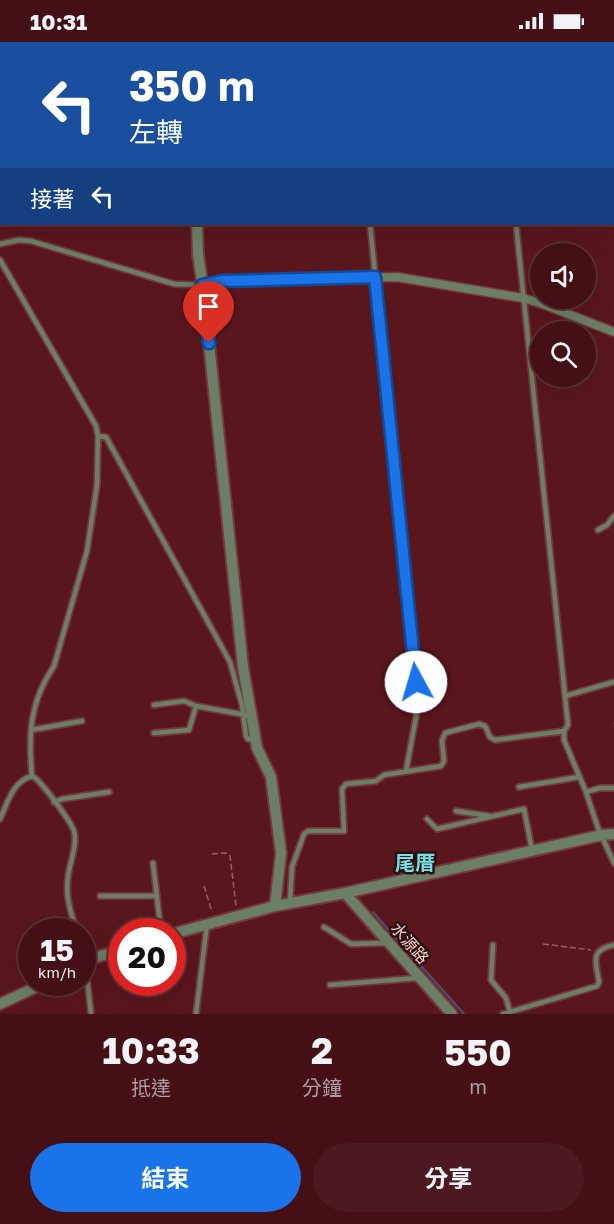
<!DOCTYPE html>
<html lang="zh-TW">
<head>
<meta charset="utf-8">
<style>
  body { margin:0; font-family:"Golos Text","Noto Sans TC",sans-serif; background:#4b191f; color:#f1f3f6; height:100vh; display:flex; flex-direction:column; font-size:22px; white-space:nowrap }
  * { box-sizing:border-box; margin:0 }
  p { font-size:20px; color:#af9da1 }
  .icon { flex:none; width:33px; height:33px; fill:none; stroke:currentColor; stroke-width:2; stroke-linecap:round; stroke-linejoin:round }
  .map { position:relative; height:972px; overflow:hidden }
  .sheet { display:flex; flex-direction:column; background:#441016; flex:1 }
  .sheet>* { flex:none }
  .hud { position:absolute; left:0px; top:0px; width:615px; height:183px; box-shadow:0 6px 24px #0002,0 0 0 2px #5c3035; background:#1a4fa0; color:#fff; overflow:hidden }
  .controls { position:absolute; left:530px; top:201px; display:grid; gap:12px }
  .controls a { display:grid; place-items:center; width:66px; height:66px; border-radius:50%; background:#441016; box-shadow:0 6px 24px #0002,0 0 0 2px #5c3035; font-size:30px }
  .speed { position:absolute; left:18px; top:876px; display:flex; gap:12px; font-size:30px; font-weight:700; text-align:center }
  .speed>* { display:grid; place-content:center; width:78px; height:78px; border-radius:50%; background:#441016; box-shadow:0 6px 24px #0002,0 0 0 2px #5c3035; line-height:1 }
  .speed small { font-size:15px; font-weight:400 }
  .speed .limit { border:9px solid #d22; background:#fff; color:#111 }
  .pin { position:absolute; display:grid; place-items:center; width:51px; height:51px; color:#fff; margin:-62px -26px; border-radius:50% 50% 50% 0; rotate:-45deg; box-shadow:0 0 6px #0007 }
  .pin .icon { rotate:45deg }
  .me { position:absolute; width:66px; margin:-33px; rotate:354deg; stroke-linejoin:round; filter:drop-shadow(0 0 4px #0008) }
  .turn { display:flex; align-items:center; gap:21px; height:126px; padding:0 30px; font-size:27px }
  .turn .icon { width:78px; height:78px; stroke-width:2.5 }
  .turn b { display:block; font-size:42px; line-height:51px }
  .then { display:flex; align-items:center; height:57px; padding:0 30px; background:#0003; gap:12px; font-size:22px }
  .eta { display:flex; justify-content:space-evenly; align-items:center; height:102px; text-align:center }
  .eta b { font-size:36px; font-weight:700; line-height:42px }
  .button { display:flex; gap:12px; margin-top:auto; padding:12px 30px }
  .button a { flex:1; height:69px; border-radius:36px; background:#1a73e8; color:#fff; font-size:24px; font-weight:700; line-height:69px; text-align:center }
  .button a+a { background:#4b191f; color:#f1f3f6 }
  .status { display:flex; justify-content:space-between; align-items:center; height:42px; padding:0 30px; background:#441016; direction:ltr }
  .status svg { height:16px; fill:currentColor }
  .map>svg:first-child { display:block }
</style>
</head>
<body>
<div class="status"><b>10:31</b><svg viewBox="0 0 49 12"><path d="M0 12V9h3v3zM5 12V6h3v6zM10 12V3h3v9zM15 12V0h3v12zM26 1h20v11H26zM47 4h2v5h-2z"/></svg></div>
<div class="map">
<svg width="614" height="972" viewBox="0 0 614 972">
  <rect width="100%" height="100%" fill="#5a161d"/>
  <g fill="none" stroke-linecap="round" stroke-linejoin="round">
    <!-- stream -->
    <path stroke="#4a5375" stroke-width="2" d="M373,870L464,972"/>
  </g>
  <!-- building -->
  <path fill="#924a63" stroke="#c67a93" stroke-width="1.5" d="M502,0H532V2H502Z"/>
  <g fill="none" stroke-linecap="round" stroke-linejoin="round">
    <defs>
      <path id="service" d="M351,0V2
        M498,0V2
        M370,182L418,664L406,729
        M516,182L568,683L564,689V698L586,750L598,786L614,821
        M0,202L19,198L31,199L174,242L202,243
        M0,218L96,384L98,394L97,443L87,509L54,624C30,659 28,692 32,734C41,738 71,780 74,789C78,803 69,822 68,835C65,855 71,871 77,890
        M98,394L106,395L230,620L242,663L246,694L248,697L256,698
        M598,488L607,483L614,474
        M565,654L614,640
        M154,663L184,659L196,664
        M31,688L82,679
        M154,691L189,688L196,664L246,673
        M519,745L579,735
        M586,750L600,746H614
        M54,760L62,757L109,750
        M456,769L490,774
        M0,777C8,760 12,740 32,734
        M427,777L437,787L524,767L532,808
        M153,821L161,890
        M100,854H157
        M290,860L292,825L304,792L308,789H344L342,747L346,742L376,739L384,733L441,724L444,719L442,699L445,691L479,682L485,684L490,695L495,698L564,689
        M324,885L351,902L387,901
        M493,903L491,938L506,956L510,970
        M82,906L85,918L91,972
        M146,940L147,946
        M330,943L417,936
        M196,972L207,882
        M503,972L597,944L599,940C596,920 589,908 614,903"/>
      <path id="minor" d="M202,243L223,239L397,235L523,256L540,261L614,290"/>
      <path id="tertiary" d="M215,2V0
        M197,182L198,212L204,254L243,625L257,706L271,735L281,811L275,864
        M345,851L452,972
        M172,892L275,864L345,851L602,793L614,792
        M82,919L122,908
        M0,962L47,940"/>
    </defs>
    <!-- service casing -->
    <use href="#service" stroke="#76373c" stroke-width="8"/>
    <!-- minor casing -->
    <use href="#minor" stroke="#76373c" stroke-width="11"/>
    <!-- tertiary casing -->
    <use href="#tertiary" stroke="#76373c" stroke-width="14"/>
    <!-- path -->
    <path stroke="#995f62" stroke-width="1.5" stroke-dasharray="6 3" stroke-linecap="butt" d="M613,681H614
      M212,812L226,811L230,814L236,864
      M204,844L212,870
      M543,902L591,908"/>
    <!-- service -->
    <use href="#service" stroke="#6b7f66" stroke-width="4.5"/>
    <!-- minor -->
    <use href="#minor" stroke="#6b7f66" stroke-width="8"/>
    <!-- tertiary -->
    <use href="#tertiary" stroke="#6b7f66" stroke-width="10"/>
  </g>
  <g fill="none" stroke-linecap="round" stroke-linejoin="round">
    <defs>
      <path id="route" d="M209,301L202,243L223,239L375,235L416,640"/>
    </defs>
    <!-- route casing -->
    <use href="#route" stroke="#114b97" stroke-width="15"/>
    <!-- route -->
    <use href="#route" stroke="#1a73e8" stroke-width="10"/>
  </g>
  <g text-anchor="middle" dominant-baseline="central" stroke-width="5" stroke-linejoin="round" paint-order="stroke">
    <!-- street labels -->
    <g font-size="16" fill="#f7cbca" stroke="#2d0f11">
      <text transform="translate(410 901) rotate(49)">水源路</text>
    </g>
    <!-- quarter labels -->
    <g font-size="20" font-weight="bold" fill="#74e1e5" stroke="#2d0f11">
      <text x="415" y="820">尾厝</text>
    </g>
  </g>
</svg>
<div class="controls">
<a><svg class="icon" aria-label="sound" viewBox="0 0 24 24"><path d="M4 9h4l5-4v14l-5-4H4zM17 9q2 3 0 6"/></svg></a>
<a><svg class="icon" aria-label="search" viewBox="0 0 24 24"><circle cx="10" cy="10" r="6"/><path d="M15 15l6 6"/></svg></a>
</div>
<div class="speed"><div>15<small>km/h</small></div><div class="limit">20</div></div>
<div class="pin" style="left:209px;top:301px;background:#d93025"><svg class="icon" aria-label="arrive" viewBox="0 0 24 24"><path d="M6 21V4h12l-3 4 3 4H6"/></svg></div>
<svg class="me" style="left:416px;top:640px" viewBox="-20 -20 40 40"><circle r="19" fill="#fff"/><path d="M0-13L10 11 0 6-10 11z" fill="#1a73e8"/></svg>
<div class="hud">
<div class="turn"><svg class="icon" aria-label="left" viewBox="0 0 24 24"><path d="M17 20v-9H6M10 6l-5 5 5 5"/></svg><div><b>350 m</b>左轉</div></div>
<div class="then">接著<svg class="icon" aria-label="left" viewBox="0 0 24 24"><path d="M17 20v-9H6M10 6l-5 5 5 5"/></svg></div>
</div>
</div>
<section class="sheet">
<div class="eta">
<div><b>10:33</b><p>抵達</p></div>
<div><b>2</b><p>分鐘</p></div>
<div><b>550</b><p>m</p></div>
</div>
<div class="button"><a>結束</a><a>分享</a></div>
</section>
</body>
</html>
